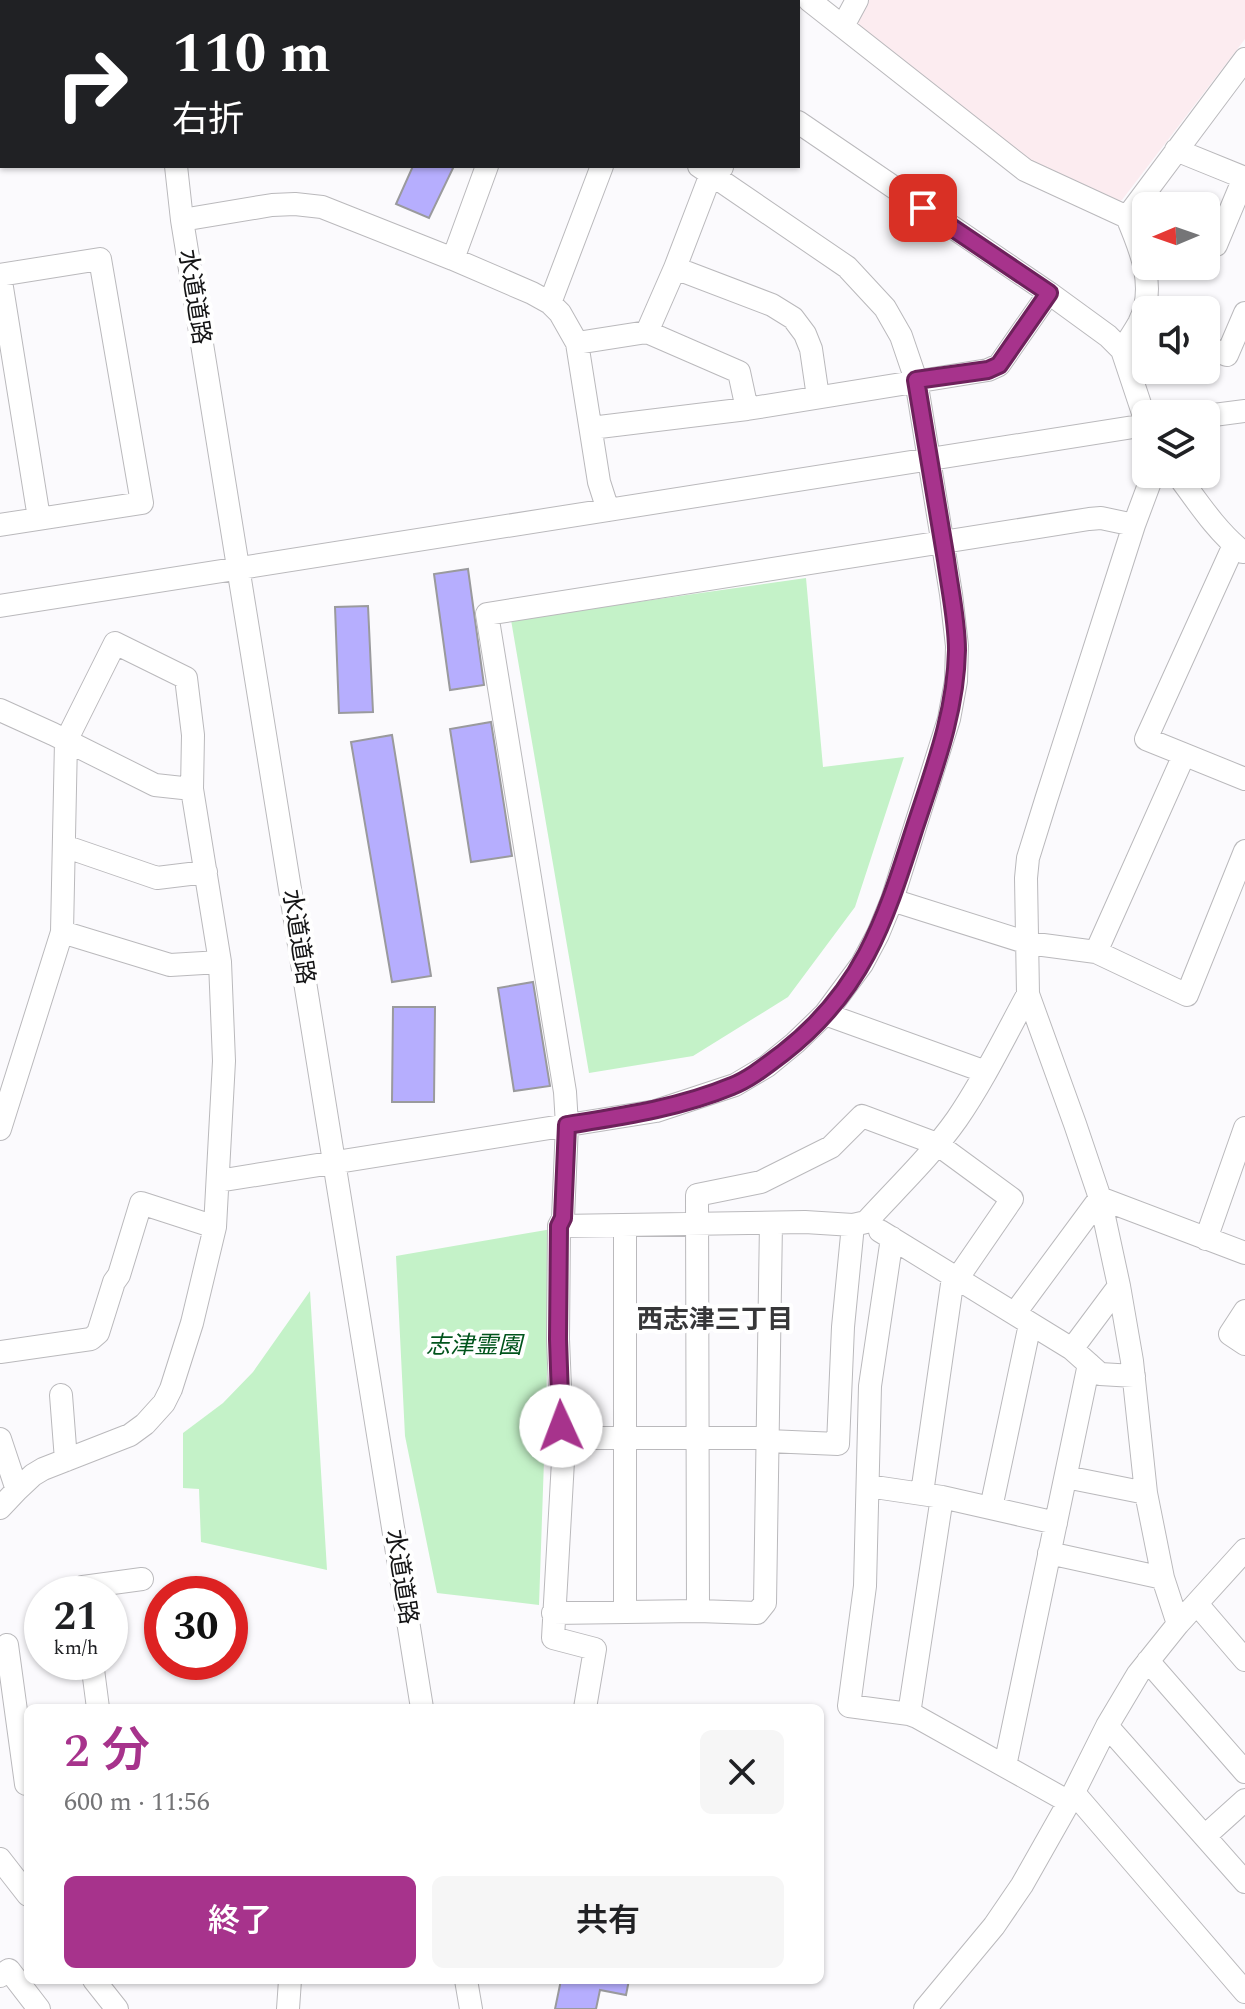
<!DOCTYPE html>
<html lang="ja">
<head>
<meta charset="utf-8">
<style>
  body { margin:0; font-family:Spectral,"Noto Sans JP",serif; background:#f6f6f6; color:#202124; height:100vh; display:flex; flex-direction:column; font-size:30px; white-space:nowrap }
  * { box-sizing:border-box; margin:0 }
  p { font-size:26px; color:#757577 }
  .icon { flex:none; width:44px; height:44px; fill:none; stroke:currentColor; stroke-width:2; stroke-linecap:round; stroke-linejoin:round }
  .map { position:relative; flex:1; overflow:hidden }
  .side { position:absolute; left:24px; top:1704px; width:800px; height:280px; display:flex; flex-direction:column; background:#fff; border-radius:12px; box-shadow:0 2px 6px #0004 }
  .side>* { flex:none }
  .hud { position:absolute; left:0px; top:0px; width:800px; height:168px; box-shadow:0 2px 6px #0004; background:#202124; color:#fff; overflow:hidden }
  .needle { width:52px; rotate:268deg }
  .buttons { position:absolute; left:1132px; top:192px; display:grid; gap:16px }
  .buttons a { display:grid; place-items:center; width:88px; height:88px; border-radius:12px; background:#fff; box-shadow:0 2px 6px #0004; font-size:40px }
  .speed { position:absolute; left:24px; top:1576px; display:flex; gap:16px; font-size:40px; font-weight:700; text-align:center }
  .speed>* { display:grid; place-content:center; width:104px; height:104px; border-radius:50%; background:#fff; box-shadow:0 2px 6px #0004; line-height:1 }
  .speed small { font-size:20px; font-weight:400 }
  .speed .limit { border:12px solid #d22; background:#fff; color:#111 }
  .pin { position:absolute; display:grid; place-items:center; width:68px; height:68px; color:#fff; margin:-34px; border-radius:16px; box-shadow:0 4px 12px #0006 }
  .me { position:absolute; width:88px; margin:-44px; rotate:358deg; stroke-linejoin:round; filter:drop-shadow(0 0 6px #0008) }
  .turn { display:flex; align-items:center; gap:28px; height:168px; padding:0 40px; font-size:36px }
  .turn .icon { width:104px; height:104px; stroke-width:2.5 }
  .turn b { display:block; font-size:56px; line-height:68px }
  .round { display:grid; place-items:center; flex:none; width:84px; height:84px; border-radius:12px; background:#f6f6f6 }
  .summary { display:flex; align-items:center; justify-content:space-between; height:136px; padding:0 40px }
  h1 { font-size:48px; font-weight:600; line-height:60px; color:#a7338c }
  .action { display:flex; gap:16px; margin-top:auto; padding:16px 40px }
  .action a { flex:1; height:92px; border-radius:12px; background:#a7338c; color:#fff; font-size:32px; font-weight:600; line-height:92px; text-align:center }
  .action a+a { background:#f6f6f6; color:#202124 }
  .map>svg:first-child { display:block }
</style>
</head>
<body>
<div class="map">
<svg width="1245" height="2009" viewBox="0 0 1245 2009">
  <rect width="100%" height="100%" fill="#fbfafd"/>
  <!-- education -->
  <path fill="#fcecf0" d="M867,0H1245V39L1122,200L1111,203L1035,166L860,29L857,20Z"/>
  <!-- green -->
  <path fill="#c4f2c8" d="M806,578L823,767L904,757L855,907L788,997L693,1056L589,1073L511,620Z
    M552,1229L539,1605L437,1593L405,1436L396,1256Z
    M310,1291L327,1570L201,1542L199,1489L183,1488V1433L223,1403L253,1372Z"/>
  <!-- building -->
  <path fill="#b6aefe" stroke="#9a9a9d" stroke-width="2" d="M413,166H454L429,218L396,204Z
    M468,569L484,685L450,690L434,574Z
    M368,606L373,712L339,713L335,607Z
    M491,722L512,856L471,862L450,729Z
    M392,735L431,976L392,982L351,742Z
    M533,982L550,1086L514,1091L498,988Z
    M393,1007H435L434,1102H392Z
    M561,1980H629L626,1995L600,1990L596,2009H555Z"/>
  <g fill="none" stroke-linecap="round" stroke-linejoin="round">
    <defs>
      <path id="minor" d="M157,0L158,2
        M454,0L457,2
        M628,0L631,2
        M809,0L1025,170L1127,217C1141,250 1157,288 1139,323C1134,332 1128,341 1122,350L1146,422
        M843,26L857,0
        M798,122L1049,293L1108,336L1122,350
        M1176,150L1245,178
        M176,166L182,220C260,717 343,1212 422,1708
        M1127,217L1245,59
        M182,220L272,205L295,204L322,207L453,259L532,293L550,303L560,313L577,343L599,482L608,510
        M1216,245L1244,178
        M453,259L487,166
        M675,268L772,305L793,318L805,334L811,349L818,397
        M0,275L100,259L142,503L0,525
        M0,275L39,518
        M550,303L602,166
        M647,332L739,372L747,409
        M577,343L647,332L675,268L711,174L722,167
        M1206,347L1227,355L1245,313
        M1206,416L1245,411
        M591,428L747,409L988,370L999,365L1049,293
        M1153,474L1134,525L1046,800L1028,858L1026,878L1028,994L1075,1124L1100,1198L1119,1286L1132,1361L1146,1493L1163,1578L1178,1624
        M1177,474C1197,501 1217,532 1243,552
        M1234,545L1146,739L1245,779
        M0,606L1146,425
        M0,710L53,734L155,785L192,789
        M64,846L157,878L206,872
        M892,900L1028,943L1096,952L1187,995L1245,851
        M62,932L170,965L220,962
        M1096,952L1184,755
        M825,1014L986,1072
        M0,1129L62,932L66,741L115,643L186,678L193,735L192,789L220,962L224,1061L215,1227L192,1323L171,1389L164,1403L145,1424L130,1435L43,1469L33,1475L17,1490
        M218,1181L656,1111L735,1085L767,1066L795,1043L825,1014L862,964L878,934L892,900L949,719L956,681L957,646L951,594L916,380L901,336L885,308L847,267L699,166
        M559,1226L805,1222L853,1225L866,1222C896,1189 931,1156 957,1119C984,1080 1005,1036 1028,994
        M880,1231L1072,1349L1100,1374L1134,1376
        M892,1238L870,1386L865,1586L849,1706L909,1714L917,1717L1069,1802
        M1206,1239L1245,1128
        M1245,1311L1230,1334L1245,1344
        M1015,1313L1100,1198L1245,1253
        M1072,1349L1119,1286
        M0,1352L91,1339L98,1333L114,1282L119,1275L141,1203L215,1227
        M61,1395L66,1460
        M562,1438H768
        M0,1439L17,1490L0,1508
        M768,1441L838,1444L843,1327L853,1225
        M1066,1477L1146,1493
        M868,1486L942,1497L1056,1523
        M922,1493L953,1277
        M991,1508L1030,1324
        M1049,1553L1163,1578
        M84,1594L83,1587L142,1579
        M1197,1604L1245,1660
        M698,1611L697,1195L761,1182L831,1147L862,1116L937,1144L1012,1199L957,1279
        M625,1612V1225
        M553,1613L698,1611L757,1613L765,1603L771,1223
        M7,1645L26,1784
        M1148,1661L1245,1772
        M92,1662L98,1708
        M585,1708L595,1649L553,1638L563,1461L558,1339L559,1226L563,1218L567,1125L565,1092L487,614L1089,519L1101,518L1134,525
        M909,1714L942,1497
        M1107,1726L1245,1882
        M1005,1766L1089,1364
        M1074,1793L1245,1992
        M1205,1836L1245,1800
        M0,1859L28,1895
        M0,1976L9,1970L39,2009
        M94,1980L117,2009
        M466,1980L471,2009
        M288,2009L290,1980
        M925,2009L994,1926L1022,1885L1069,1802L1107,1726L1138,1674L1178,1624L1245,1550"/>
    </defs>
    <!-- minor casing -->
    <use href="#minor" stroke="#bab9bc" stroke-width="24"/>
    <!-- minor -->
    <use href="#minor" stroke="#fff" stroke-width="22"/>
  </g>
  <g fill="none" stroke-linecap="round" stroke-linejoin="round">
    <defs>
      <path id="route" d="M561,1426L558,1339L559,1226L563,1218L567,1125C623,1116 679,1108 732,1086C750,1079 767,1065 783,1053C864,990 885,920 915,827C934,769 956,712 957,650C957,621 950,589 946,560C936,500 926,440 916,380L988,370L999,365L1049,293L923,208"/>
    </defs>
    <!-- route casing -->
    <use href="#route" stroke="#6d215b" stroke-width="20"/>
    <!-- route -->
    <use href="#route" stroke="#a7338c" stroke-width="14"/>
  </g>
  <g text-anchor="middle" dominant-baseline="central" stroke-width="8" stroke-linejoin="round" paint-order="stroke">
    <!-- street labels -->
    <g font-size="24" fill="#141415" stroke="#fff">
      <text transform="translate(194 297) rotate(81)">水道道路</text>
      <text transform="translate(298 937) rotate(81)">水道道路</text>
      <text transform="translate(401 1577) rotate(81)">水道道路</text>
    </g>
    <!-- park labels -->
    <g font-size="24" font-style="italic" fill="#01541c" stroke="#fff">
      <text x="474" y="1346">志津霊園</text>
    </g>
    <!-- neighbourhood labels -->
    <g font-size="26" font-weight="bold" fill="#373739" stroke="#fff">
      <text x="715" y="1320">西志津三丁目</text>
    </g>
  </g>
</svg>
<div class="buttons">
<a><svg class="needle" viewBox="-14 -14 28 28"><path d="M0-13l5 13h-10z" fill="#e53935"/><path d="M0 13l5-13h-10z" fill="#757577"/></svg></a>
<a><svg class="icon" aria-label="sound" viewBox="0 0 24 24"><path d="M4 9h4l5-4v14l-5-4H4zM17 9q2 3 0 6"/></svg></a>
<a><svg class="icon" aria-label="layers" viewBox="0 0 24 24"><path d="M12 4l9 5-9 5-9-5zM3 14l9 5 9-5"/></svg></a>
</div>
<div class="speed"><div>21<small>km/h</small></div><div class="limit">30</div></div>
<div class="pin" style="left:923px;top:208px;background:#d93025"><svg class="icon" aria-label="arrive" viewBox="0 0 24 24"><path d="M6 21V4h12l-3 4 3 4H6"/></svg></div>
<svg class="me" style="left:561px;top:1426px" viewBox="-20 -20 40 40"><circle r="19" fill="#fff"/><path d="M0-13L10 11 0 6-10 11z" fill="#a7338c"/></svg>
<div class="hud">
<div class="turn"><svg class="icon" aria-label="right" viewBox="0 0 24 24"><path d="M7 20v-9h11M14 6l5 5-5 5"/></svg><div><b>110 m</b>右折</div></div>
</div>
<section class="side">
<div class="summary"><div><h1>2 分</h1><p>600 m · 11:56</p></div><a class="round"><svg class="icon" aria-label="close" viewBox="0 0 24 24"><path d="M6 6l12 12M18 6L6 18"/></svg></a></div>
<div class="action"><a>終了</a><a>共有</a></div>
</section>
</div>
</body>
</html>
